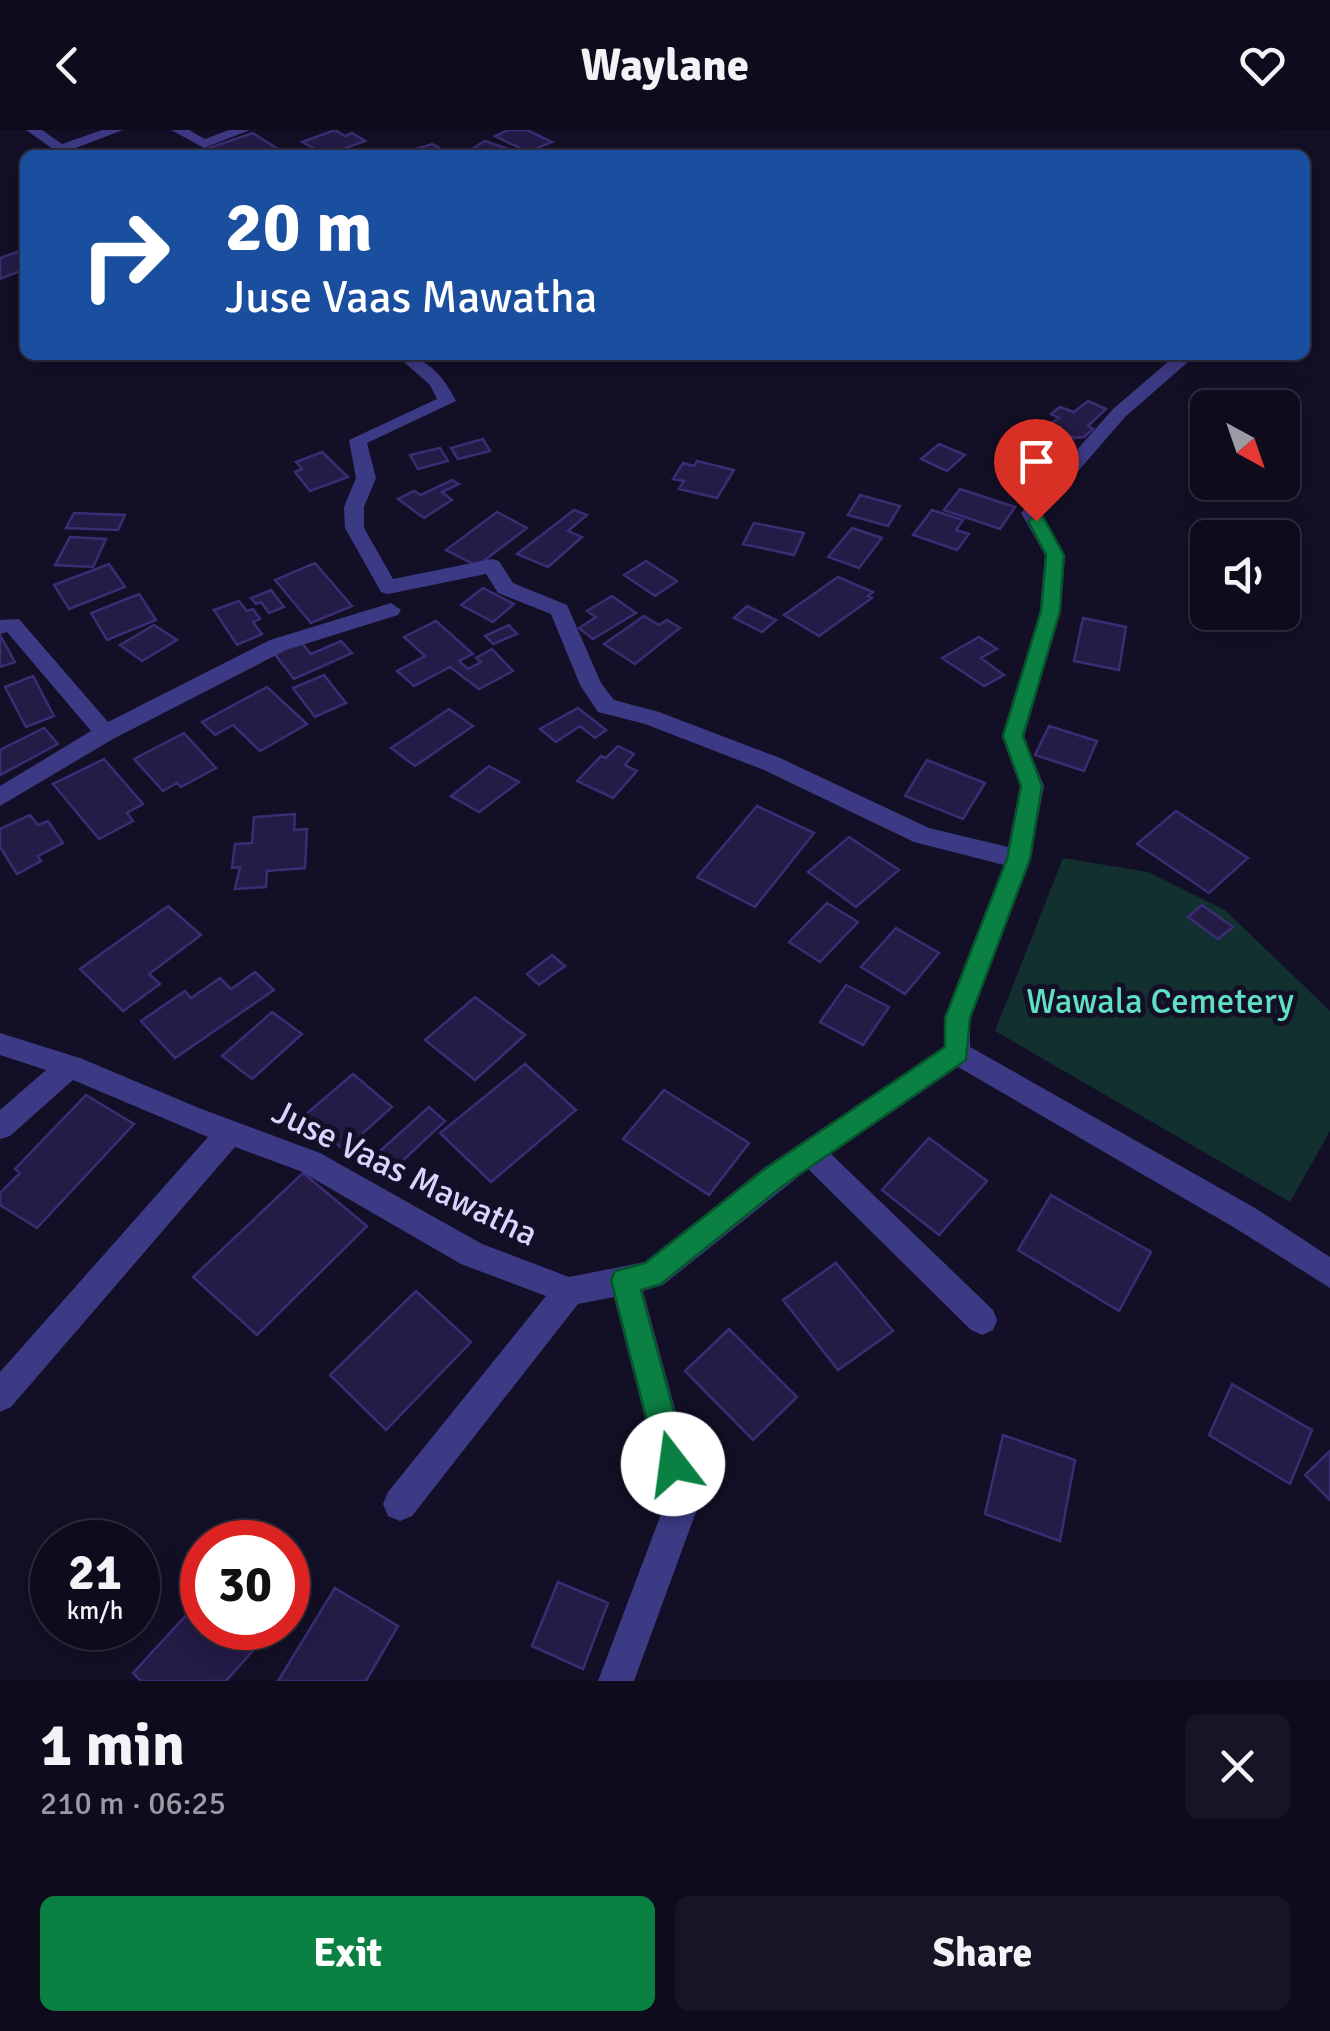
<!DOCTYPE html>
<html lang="en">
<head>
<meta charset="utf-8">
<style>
  body { margin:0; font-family:Signika,sans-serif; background:#171425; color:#f1f3f6; height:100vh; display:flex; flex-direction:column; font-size:38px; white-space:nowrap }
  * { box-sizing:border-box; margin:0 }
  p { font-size:32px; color:#9b9ba3 }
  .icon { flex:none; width:55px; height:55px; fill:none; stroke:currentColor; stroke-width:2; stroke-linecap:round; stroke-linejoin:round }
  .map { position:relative; height:1551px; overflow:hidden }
  .side { display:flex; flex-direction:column; background:#0e0b1c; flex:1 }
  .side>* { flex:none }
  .top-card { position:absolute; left:20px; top:20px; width:1290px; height:210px; border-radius:15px; box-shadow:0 5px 25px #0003,0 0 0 2px #2e2b3b; background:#1a4fa0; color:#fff; overflow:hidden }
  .needle { width:65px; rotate:140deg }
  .fabs { position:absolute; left:1190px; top:260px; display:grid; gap:20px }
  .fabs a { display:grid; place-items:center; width:110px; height:110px; border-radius:15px; background:#0e0b1c; box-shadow:0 5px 25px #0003,0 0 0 2px #2e2b3b; font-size:50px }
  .speed { position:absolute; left:30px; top:1390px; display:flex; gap:20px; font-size:50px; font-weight:700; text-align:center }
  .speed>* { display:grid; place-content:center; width:130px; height:130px; border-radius:50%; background:#0e0b1c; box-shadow:0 5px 25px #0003,0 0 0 2px #2e2b3b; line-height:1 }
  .speed small { font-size:25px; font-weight:400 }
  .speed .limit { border:15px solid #d22; background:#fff; color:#111 }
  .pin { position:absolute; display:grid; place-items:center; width:85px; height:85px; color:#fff; margin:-102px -42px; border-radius:50% 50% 50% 0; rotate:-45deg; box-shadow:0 0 10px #0007 }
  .pin .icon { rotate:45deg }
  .me { position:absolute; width:110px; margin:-55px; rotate:345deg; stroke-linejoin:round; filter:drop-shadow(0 0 8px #0008) }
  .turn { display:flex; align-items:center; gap:35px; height:210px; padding:0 40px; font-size:45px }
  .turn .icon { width:130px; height:130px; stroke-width:2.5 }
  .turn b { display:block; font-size:70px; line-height:85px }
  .round { display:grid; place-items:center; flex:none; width:105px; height:105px; border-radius:15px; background:#171425 }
  .overview { display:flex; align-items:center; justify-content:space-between; height:170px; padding:0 40px }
  h1 { font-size:60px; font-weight:800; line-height:75px }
  .primary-button { display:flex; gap:20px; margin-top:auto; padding:20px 40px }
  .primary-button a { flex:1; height:115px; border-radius:15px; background:#0b8043; color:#fff; font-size:40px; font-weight:800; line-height:115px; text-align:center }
  .primary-button a+a { background:#171425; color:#f1f3f6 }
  header { display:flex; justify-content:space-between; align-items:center; height:130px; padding:0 40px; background:#0e0b1c; font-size:45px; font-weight:800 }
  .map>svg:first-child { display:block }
</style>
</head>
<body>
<header><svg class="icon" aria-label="back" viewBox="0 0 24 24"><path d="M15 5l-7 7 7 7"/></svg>Waylane<svg class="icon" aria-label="heart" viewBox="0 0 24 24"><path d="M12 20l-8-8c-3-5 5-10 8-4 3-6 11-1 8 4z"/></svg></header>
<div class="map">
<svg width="1330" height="1551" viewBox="0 0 1330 1551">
  <rect width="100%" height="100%" fill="#130f26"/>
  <!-- green -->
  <path fill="#12302f" d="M1063,728L1148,742L1225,780L1330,881V1001L1290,1072L995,901Z"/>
  <!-- building -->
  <path fill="#241b47" stroke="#3b2d73" stroke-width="2.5" d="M335,0L345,6L352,3L365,11L326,25L302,12Z
    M509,0H527L552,12L528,22L495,6Z
    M253,3L281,21L270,25H206L200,21Z
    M485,11L508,19L490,25L472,19Z
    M432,14L441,19L430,24L433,25H396Z
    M23,120L25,139L0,149V128Z
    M1088,271L1106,279L1088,296L1093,299L1084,307L1075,308L1048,296L1059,288L1051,284L1060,277L1074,282Z
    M483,309L490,321L458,329L451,318Z
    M939,314L965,325L947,341L921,329Z
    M440,318L448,331L418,339L410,325Z
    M322,322L348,347L310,361L295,342L302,339L296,332Z
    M1045,322L1063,331L1047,342L1029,332Z
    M697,331L734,340L717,368L679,359L684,351L673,349L683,333L694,336Z
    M1024,333L1046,343L1030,357L1007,346Z
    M452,350L459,354L442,362L452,370L424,388L398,369L414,361L421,365Z
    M960,359L1015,377L1000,399L944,380Z
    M860,365L900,376L888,396L848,385Z
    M574,380L587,385L568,401L582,407L548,437L517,424Z
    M932,380L963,390L956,400L969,404L957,420L913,405Z
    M497,382L527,398L477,436L446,420Z
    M74,383L125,385L118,400L66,398Z
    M754,393L804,403L794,425L743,414Z
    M852,398L882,408L859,438L828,427Z
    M70,407L106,409L93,437L55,435Z
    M646,431L677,451L655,466L624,445Z
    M315,433L352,476L311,493L275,450Z
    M109,434L125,457L69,479L54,455Z
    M838,447L873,462L868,466L872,468L819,506L784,485Z
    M483,458L514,474L493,492L461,475Z
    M271,460L284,477L269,483L261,472L256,474L251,468Z
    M139,464L156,490L107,510L91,483Z
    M612,466L636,483L593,509L579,498L596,487L587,481Z
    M239,471L247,481L253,479L260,489L253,492L262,504L237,515L214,480Z
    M747,476L776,490L762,502L734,488Z
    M644,486L659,495L667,490L680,498L635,534L604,514Z
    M1083,488L1126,497L1119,540L1074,531Z
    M436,491L473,524L459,531L468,539L481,532L476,528L492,519L513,541L479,559L450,537L414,556L397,541L425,526L404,507Z
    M154,495L177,510L142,531L120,515Z
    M509,495L517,504L493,514L485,506Z
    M0,505L15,532L0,537Z
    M979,507L997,519L981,528L1004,545L984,556L942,528Z
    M300,511L311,524L341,511L352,523L294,549L273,522Z
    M324,545L346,573L315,587L293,558Z
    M33,546L54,586L26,597L5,557Z
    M267,557L307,594L260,621L233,595L215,605L202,592Z
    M578,578L606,600L595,608L580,596L556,612L540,599Z
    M449,579L473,596L415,636L391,618Z
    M1049,596L1097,611L1084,641L1035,625Z
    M44,598L58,614L0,645V620Z
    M184,603L216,638L181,657L177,653L163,661L134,629Z
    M618,616L634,624L625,635L637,641L613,668L577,651L601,626L606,628Z
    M104,629L143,674L127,683L133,691L99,709L53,654Z
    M927,630L985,653L963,689L905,666Z
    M489,636L519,652L479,682L451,666Z
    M757,676L814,703L755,777L697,747Z
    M1176,681L1248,728L1209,763L1137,714Z
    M295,684L294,700L307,699L305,738L267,741L266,757L235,759L240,737L232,738L235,714L252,713L254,687Z
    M30,685L38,695L48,691L63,713L38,726L41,731L17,744L0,717V699Z
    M849,707L899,740L856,777L808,742Z
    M827,773L858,792L820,832L789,812Z
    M1202,775L1233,797L1218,809L1188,787Z
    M168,776L201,805L149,844L160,854L123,881L80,839Z
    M896,798L939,823L905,864L861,837Z
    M552,825L565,836L539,855L527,844Z
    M255,842L274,860L175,928L141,891L185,861L191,868L220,848L231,859Z
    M846,855L889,877L863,915L820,892Z
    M475,867L525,905L475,950L425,910Z
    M272,882L302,904L252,949L222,926Z
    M525,934L576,980L491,1052L440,1003Z
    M353,944L392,977L344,1020L305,985Z
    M664,960L749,1013L709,1065L623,1009Z
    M86,965L134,994L37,1098L0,1075V1063L20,1043L15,1039Z
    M429,977L445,991L398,1035L381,1020Z
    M929,1008L987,1051L939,1105L882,1060Z
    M303,1043L367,1096L257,1205L193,1147Z
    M1051,1065L1151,1122L1119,1181L1018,1120Z
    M836,1133L893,1201L838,1240L783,1170Z
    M416,1161L471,1212L386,1300L330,1245Z
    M729,1199L797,1267L753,1310L685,1241Z
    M1232,1254L1312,1300L1290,1354L1209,1305Z
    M1003,1305L1075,1330L1060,1411L985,1384Z
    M1330,1321V1370L1305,1345Z
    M558,1452L608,1473L583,1539L532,1516Z
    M335,1458L398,1496L366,1551H278Z
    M202,1468V1498L272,1499L226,1551H141L133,1543Z"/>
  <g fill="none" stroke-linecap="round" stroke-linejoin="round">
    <!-- minor -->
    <path fill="#3d3a85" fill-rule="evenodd" d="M26,0H42L62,14L102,0H123L60,24Z
      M171,0H189L205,9L229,0H250L204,18Z
      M396,225C426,225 443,245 456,271L367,313L376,348L364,377V398L393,449L492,429L499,431L513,453L567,475L601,553L614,570L659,582L780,628L929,698L1008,717L1020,656L1002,607L1040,481L1045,425L1021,383L1113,279L1176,225H1196L1125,287L1041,384L1065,425L1060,481L1024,607L1044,656L1030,729L970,888V917L1255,1078L1330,1127V1158L1235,1098L958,937L831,1024L993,1180L997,1190L993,1200L982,1205L971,1200L808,1039L663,1155L643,1161L700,1371L634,1551H598L666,1371L614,1167L578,1174L412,1386L400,1391L388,1386L383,1374L388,1362L546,1166L461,1134L300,1041L235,1017L11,1277L0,1282V1242L208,1007L73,950L10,1006L0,1009V980L46,940L0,925V903L80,928L199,978L320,1023L482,1114L569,1147L645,1132L765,1037L944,917V888L1004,735L914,712L764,640L645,594L598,582L580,555L551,484L498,463L486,444L388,464L381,462L345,398L344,377L356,348L349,310L437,269L430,255Z
      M391,473L401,480L398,485L286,520L113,609L0,676V656L91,601L7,502L0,504V490L19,489L108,592L270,510Z"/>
  </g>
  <!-- route -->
  <path fill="#0b8043" stroke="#07532c" stroke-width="2.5" d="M1036,386L1043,387L1064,425L1060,481L1023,606L1042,656L1030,729L970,888L966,930L784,1055L661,1154L641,1160L688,1334L684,1345L673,1349L662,1345L658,1334L611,1150L615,1141L645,1133L766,1038L945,917V888L1007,729L1021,656L1003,606L1041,481L1046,425L1028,391Z"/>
  <g text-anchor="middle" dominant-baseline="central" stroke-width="10" stroke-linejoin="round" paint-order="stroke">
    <!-- park labels -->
    <g font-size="35" fill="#5fe0c0" stroke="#130f26">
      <text x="1160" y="871">Wawala Cemetery</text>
    </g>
    <!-- street labels -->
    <g font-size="35" fill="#d9d4ff" stroke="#130f26">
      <text transform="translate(405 1043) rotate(26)">Juse Vaas Mawatha</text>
    </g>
  </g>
</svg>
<div class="fabs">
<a><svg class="needle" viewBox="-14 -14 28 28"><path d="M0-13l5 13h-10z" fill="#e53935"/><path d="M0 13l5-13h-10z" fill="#9b9ba3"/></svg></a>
<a><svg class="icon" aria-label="sound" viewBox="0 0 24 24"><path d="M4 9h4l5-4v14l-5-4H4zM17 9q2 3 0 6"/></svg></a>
</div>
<div class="speed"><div>21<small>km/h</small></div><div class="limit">30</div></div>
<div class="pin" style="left:1036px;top:391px;background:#d93025"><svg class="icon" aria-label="arrive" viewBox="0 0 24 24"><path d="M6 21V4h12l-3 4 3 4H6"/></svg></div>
<svg class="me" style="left:673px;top:1334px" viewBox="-20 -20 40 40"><circle r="19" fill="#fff"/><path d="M0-13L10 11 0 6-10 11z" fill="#0b8043"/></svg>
<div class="top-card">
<div class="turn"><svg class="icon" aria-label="right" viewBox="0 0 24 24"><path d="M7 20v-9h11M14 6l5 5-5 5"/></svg><div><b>20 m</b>Juse Vaas Mawatha</div></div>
</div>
</div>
<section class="side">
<div class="overview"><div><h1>1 min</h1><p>210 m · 06:25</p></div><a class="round"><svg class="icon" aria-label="close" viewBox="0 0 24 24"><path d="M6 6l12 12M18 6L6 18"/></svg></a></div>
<div class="primary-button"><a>Exit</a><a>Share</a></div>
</section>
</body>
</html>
